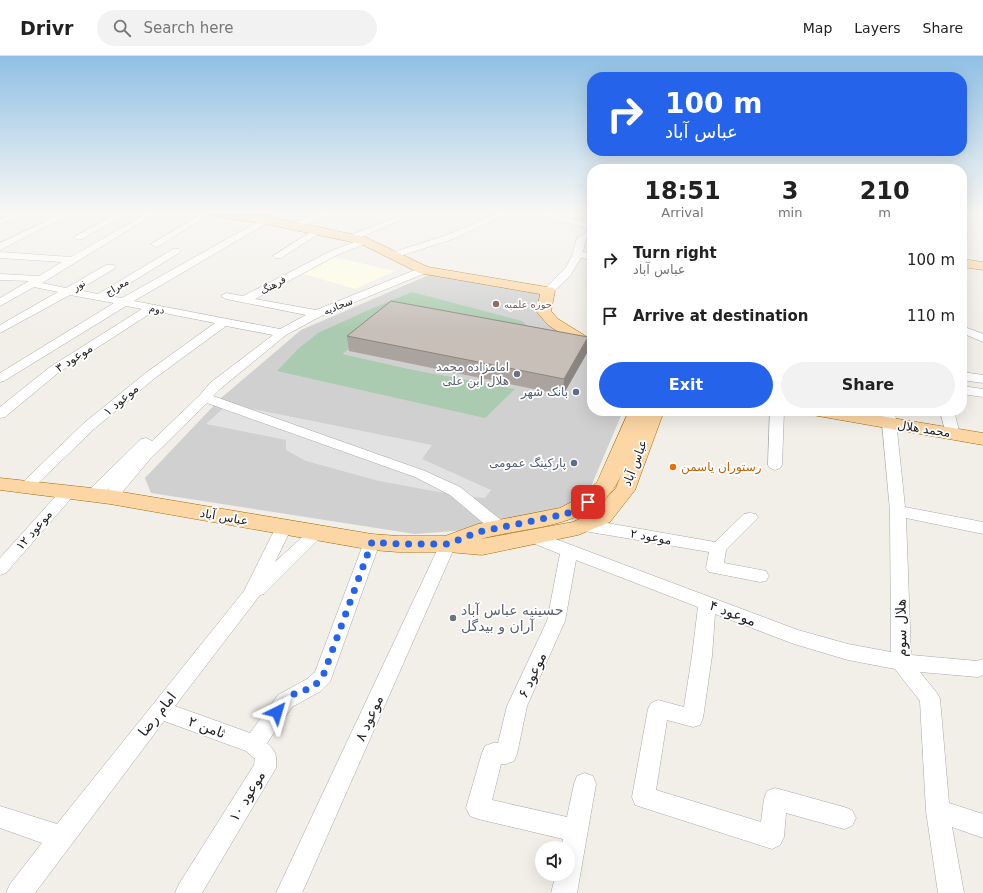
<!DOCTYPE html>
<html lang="en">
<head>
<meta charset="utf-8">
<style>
  body { margin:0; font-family:"DejaVu Sans",Vazirmatn,sans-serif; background:#f2f2f2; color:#222; height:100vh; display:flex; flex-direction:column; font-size:15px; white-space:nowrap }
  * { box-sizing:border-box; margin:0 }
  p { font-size:13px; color:#767676 }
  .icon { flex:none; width:22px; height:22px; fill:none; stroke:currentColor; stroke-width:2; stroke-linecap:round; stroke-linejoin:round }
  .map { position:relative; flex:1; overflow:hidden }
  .side { position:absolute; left:587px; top:108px; width:380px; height:252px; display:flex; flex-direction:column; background:#fff; border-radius:16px; box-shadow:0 4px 16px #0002 }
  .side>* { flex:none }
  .guide { position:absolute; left:587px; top:16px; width:380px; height:84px; border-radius:16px; box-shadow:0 4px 16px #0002; background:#2563eb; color:#fff; overflow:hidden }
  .buttons { position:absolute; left:535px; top:785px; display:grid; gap:8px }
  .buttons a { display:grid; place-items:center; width:40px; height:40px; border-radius:50%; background:#fff; box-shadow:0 4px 16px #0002; font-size:20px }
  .pin { position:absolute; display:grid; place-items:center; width:34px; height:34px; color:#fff; margin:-17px; border-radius:8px; box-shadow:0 2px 6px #0006 }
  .me { position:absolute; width:44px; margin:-22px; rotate:40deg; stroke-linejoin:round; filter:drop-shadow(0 0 3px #0008) }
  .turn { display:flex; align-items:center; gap:14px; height:84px; padding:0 12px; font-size:18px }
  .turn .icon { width:52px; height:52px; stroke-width:2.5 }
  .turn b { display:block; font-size:28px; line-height:34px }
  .eta { display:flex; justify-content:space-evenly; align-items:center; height:68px; text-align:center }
  .eta b { font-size:24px; font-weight:800; line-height:28px }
  .primary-button { display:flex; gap:8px; margin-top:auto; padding:8px 12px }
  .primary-button a { flex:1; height:46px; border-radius:24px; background:#2563eb; color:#fff; font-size:16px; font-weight:800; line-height:46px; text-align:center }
  .primary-button a+a { background:#f2f2f2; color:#222 }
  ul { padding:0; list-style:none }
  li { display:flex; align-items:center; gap:12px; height:56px; padding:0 12px }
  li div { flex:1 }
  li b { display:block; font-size:15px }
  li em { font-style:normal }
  header { display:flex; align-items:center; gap:24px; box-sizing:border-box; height:56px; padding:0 20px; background:#fff; border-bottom:1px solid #e0e0e0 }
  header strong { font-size:19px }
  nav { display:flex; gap:22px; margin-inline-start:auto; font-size:14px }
  .search { width:280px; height:36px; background:#f2f2f2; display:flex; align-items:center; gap:10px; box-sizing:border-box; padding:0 14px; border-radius:22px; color:#767676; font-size:15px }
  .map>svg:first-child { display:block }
</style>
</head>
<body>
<header>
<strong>Drivr</strong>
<div class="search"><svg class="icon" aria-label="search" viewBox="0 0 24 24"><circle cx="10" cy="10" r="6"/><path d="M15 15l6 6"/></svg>Search here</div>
<nav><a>Map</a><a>Layers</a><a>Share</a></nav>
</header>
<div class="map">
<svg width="983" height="837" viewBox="0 0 983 837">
  <rect width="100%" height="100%" fill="#f2efe9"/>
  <!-- education -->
  <path fill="#ffffe5" d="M334,201L395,215L355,233L304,218Z"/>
  <!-- religious -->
  <path fill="#d0d0d0" d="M431,218L532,234L542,239L538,256L546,268L592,299V355H623L587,440L557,457L505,471L415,478L151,437L145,422L221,342L301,274Z"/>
  <!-- cemetery -->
  <path fill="#aacbaf" d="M412,236L522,265L548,290L392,260L342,298L413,314L515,333L485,362L277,315L298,293L318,277L366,255Z"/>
  <!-- parking -->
  <path fill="#e2e2e2" d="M228,348L432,389L422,403L491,434L485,442L461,440L379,425L306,405L286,394V384L206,368Z"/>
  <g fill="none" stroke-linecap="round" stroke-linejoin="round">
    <defs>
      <path id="minor" d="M16,157H26L0,168V163Z
        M63,157H73L0,194V187Z
        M118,157H128L82,183H76L74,181Z
        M147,157H156L42,227L66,232L106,209H114L115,211L114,213L78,234L98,238L173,193H179L181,195L179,197L109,240L122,242L266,161L270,164L269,166L134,245L280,273L306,259L226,243L221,240L226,237L243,240L333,194L365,182L368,183L370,185L368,187L339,198L255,243L316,254L420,212H428L429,214L428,216L321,260L286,279L220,333L213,340L425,415L460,431L506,468L508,472L506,476L500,478L494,476L450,439L415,421L207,347L150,403L115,445L110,446L105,445L102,441L112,429C105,436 99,446 88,443L85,439L88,435L141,383L146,382L152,385L200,339L210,327L273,279L226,270L155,322L94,373L31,434L26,436L21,434L18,431L21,428L84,367L147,316L215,267L154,255L58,317L5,361L0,362V351L50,311L142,253L126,250L4,325L0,326V317L114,247L70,239L0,277V269L58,236L34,231L0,250V242L29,225L0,224V218L39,220L62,206L0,202V196L71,201Z
        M203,157H212L159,190L156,191L151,188Z
        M320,157H331L297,172L294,173L290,170L291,168Z
        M406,157H416L355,184H349L347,182L349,180Z
        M498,157H508L453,183L397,201L394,202L389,199L391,197L447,179Z
        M537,157H549L592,168V180L586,183L583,196L592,198V204L581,202L570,220L552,237L548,238L543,235L566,211L572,200L577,182L591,173L538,159Z
        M317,172L322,175L320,177L281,202H275L273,200Z
        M962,270L983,278V286L962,277Z
        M962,316L983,319V327L962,324Z
        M962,330L983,333V341L962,338Z
        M770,355H784L782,409L780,412L775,414L770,412L768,409Z
        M881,355H895L905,451L983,466V478L906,462L911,599L977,605L983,603V619L978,621L920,616L937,637L940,643L949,747L983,758V782L952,771L964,837H938L926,755L920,645L895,613L848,604L794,588L715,558L712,600L703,662L700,669L693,671L667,664L656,734L761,766L764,743L767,735L775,732L844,751L852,754L856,762L852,770L844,773L786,757L784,781L780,789L772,793L635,749L632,741L648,653L651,647L658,644L684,651L692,600L698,551L576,504L565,565L527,650L517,698L514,705L506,708H501L492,744L567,761L574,728L577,720L585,717L593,720L596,728L577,837H551L556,818H568V792H561L563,783L478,763L470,760L466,752L482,697L485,690L493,687H498L507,650L547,565L560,498L530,486L528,482L530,478L536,476L542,478L798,574L848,588L891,596L890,455Z
        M940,355H954L960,378L958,381L953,382L948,381L946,378Z
        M69,430L74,431L77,435L74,439L6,517L0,519V502L64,431Z
        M750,457L756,458L758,462L726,494L724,507L766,515L769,520L766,525L760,526L709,516L706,512L709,496L584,475L578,473L576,469L578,465L584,463L715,486L744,458Z
        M284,465L290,467L292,471L275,506L311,473L317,471L323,473L325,477L264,538L260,539L175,650L250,677L278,639L307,623L315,616L364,486L366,482L372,480L378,482L380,486L330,626L321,635L292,651L267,687C276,695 277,700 276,712L202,837H175L179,828L254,709L255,703L246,695L164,665L35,837H6L10,828L42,787L0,772V750L57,768L244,535L278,467Z
        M448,482L454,484L456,488L302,837H276L440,488L442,484Z"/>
      <path id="major" d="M205,157H235L266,160L365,181L428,211L553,232L555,235L551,255L558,263L592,284V296L586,294L548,269L537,256L540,238L419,217L361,188L266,168L211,160L207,159Z
        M962,203L983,206V214L962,211Z
        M629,355H664L635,434L610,466L578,479L482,499L448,496H398L372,494L110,448L0,434V422L110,434L372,478L398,480H445L478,468L560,452L581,441L597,426ZM628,401L616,432L594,456L573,466L481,483C526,470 583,474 614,432C620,424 624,411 628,401Z
        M809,355H850L983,377V389L818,360L812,359Z"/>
    </defs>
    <!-- minor casing -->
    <use href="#minor" stroke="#a9a9a9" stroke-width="1"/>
    <!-- major casing -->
    <use href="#major" stroke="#a06b00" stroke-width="1"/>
    <!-- minor -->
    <use href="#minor" fill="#fff" fill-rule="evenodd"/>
    <!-- major -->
    <use href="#major" fill="#fcd6a4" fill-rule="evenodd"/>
  </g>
  <!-- wall -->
  <path fill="#aba49e" d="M347,280L587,297L563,339L349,295Z"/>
  <!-- shaded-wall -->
  <path fill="#8b8681" d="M588,281L587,297L563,339L564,323Z"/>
  <!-- building -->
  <path fill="#c7bfb8" stroke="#8b8681" d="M391,245L588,281L564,323L347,280Z"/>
  <!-- sky -->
  <linearGradient id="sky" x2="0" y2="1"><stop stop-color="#8fc0e4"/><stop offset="0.57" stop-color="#f9f8f5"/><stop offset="1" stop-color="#f9f8f5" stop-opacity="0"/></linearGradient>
  <rect width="983" height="274" fill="url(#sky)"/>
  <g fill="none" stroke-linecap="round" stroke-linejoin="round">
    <!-- route -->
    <path stroke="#2563eb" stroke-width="7" stroke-dasharray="0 12.6" d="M277,656C281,650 284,645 289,641C303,631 310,638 323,620L372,486L398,488H448L478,476L566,458L588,446"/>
  </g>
  <!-- markers -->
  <circle fill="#8d6e63" stroke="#fff" stroke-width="1.5" cx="496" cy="248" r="4"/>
  <g fill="#6b7280" stroke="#fff" stroke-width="1.5">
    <circle cx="517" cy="318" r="4"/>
    <circle cx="453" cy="562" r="4"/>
  </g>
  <g fill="#5c6f8a" stroke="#fff" stroke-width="1.5">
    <circle cx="576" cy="336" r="4"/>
    <circle cx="574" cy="407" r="4"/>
  </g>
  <circle fill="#e8710a" stroke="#fff" stroke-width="1.5" cx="673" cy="411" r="4"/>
  <g text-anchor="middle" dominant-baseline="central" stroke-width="3.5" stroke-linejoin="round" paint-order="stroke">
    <!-- far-street labels -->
    <g font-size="10" fill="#222" stroke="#fff">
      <text transform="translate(79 229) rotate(-30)">نور</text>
      <text transform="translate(273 229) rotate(-28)">فرهنگ</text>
      <text transform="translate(117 231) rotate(-31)">معراج</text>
      <text transform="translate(338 250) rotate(-22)">سجادیه</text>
      <text transform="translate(157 253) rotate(11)">دوم</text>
    </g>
    <!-- far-education labels -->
    <g font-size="10" fill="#785e54" stroke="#fff" text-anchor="start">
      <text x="504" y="248">حوزه علمیه</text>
    </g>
    <!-- street labels -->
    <g font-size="12" fill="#222" stroke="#fff">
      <text transform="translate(74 302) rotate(-33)">موعود ۳</text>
      <text transform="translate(121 344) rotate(-40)">موعود ۱</text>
      <text transform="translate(924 373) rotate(9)">محمد هلال</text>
      <text transform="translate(635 407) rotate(-69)">عباس آباد</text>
      <text transform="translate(224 461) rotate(10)">عباس آباد</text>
      <text transform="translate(34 474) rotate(-49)">موعود ۱۲</text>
      <text transform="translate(651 481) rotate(10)">موعود ۲</text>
    </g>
    <!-- worship labels -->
    <g font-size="12" fill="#5b616d" stroke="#fff" text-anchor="end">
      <text x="509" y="311">امامزاده محمد<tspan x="509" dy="14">هلال ابن علی</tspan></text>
    </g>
    <!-- service labels -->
    <g font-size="12" fill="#4e5e75" stroke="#fff" text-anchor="end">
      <text x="568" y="336">بانک شهر</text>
      <text x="566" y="407">پارکینگ عمومی</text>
    </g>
    <!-- food labels -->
    <g font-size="12" fill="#c56008" stroke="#fff" text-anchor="start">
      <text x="681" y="411">رستوران یاسمن</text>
    </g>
    <!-- near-worship labels -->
    <g font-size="14" fill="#5b616d" stroke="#fff" text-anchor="start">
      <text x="461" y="554">حسینیه عباس آباد<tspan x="461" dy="16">آران و بیدگل</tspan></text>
    </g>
    <!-- near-street labels -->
    <g font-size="14" fill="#222" stroke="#fff">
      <text transform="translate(733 557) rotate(21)">موعود ۴</text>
      <text transform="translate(901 572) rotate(-91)">هلال سوم</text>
      <text transform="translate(532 619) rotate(-65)">موعود ۶</text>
      <text transform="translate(157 658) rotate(-52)">امام رضا</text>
      <text transform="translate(369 662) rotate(-66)">موعود ۸</text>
      <text transform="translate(207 671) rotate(20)">ثامن ۲</text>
      <text transform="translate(247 740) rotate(-59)">موعود ۱۰</text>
    </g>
  </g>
</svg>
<div class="buttons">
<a><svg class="icon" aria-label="sound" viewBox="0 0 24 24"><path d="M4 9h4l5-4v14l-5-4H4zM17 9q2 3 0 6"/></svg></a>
</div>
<div class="pin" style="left:588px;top:446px;background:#d93025"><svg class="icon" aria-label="arrive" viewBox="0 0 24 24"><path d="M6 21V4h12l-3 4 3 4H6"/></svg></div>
<svg class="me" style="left:277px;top:656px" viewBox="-20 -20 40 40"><path d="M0-17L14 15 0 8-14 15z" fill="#2563eb" stroke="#fff" stroke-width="4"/></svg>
<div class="guide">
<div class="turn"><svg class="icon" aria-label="right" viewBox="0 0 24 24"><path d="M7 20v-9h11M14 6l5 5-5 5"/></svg><div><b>100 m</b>عباس آباد</div></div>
</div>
<section class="side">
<div class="eta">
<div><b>18:51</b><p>Arrival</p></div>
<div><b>3</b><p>min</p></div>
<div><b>210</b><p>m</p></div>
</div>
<ul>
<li><svg class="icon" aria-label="right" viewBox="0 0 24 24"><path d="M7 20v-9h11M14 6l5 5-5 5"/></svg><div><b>Turn right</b><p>عباس آباد</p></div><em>100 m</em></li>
<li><svg class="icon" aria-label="arrive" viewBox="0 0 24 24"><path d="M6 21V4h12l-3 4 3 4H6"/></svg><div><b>Arrive at destination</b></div><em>110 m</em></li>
</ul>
<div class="primary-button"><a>Exit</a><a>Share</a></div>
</section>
</div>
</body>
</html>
